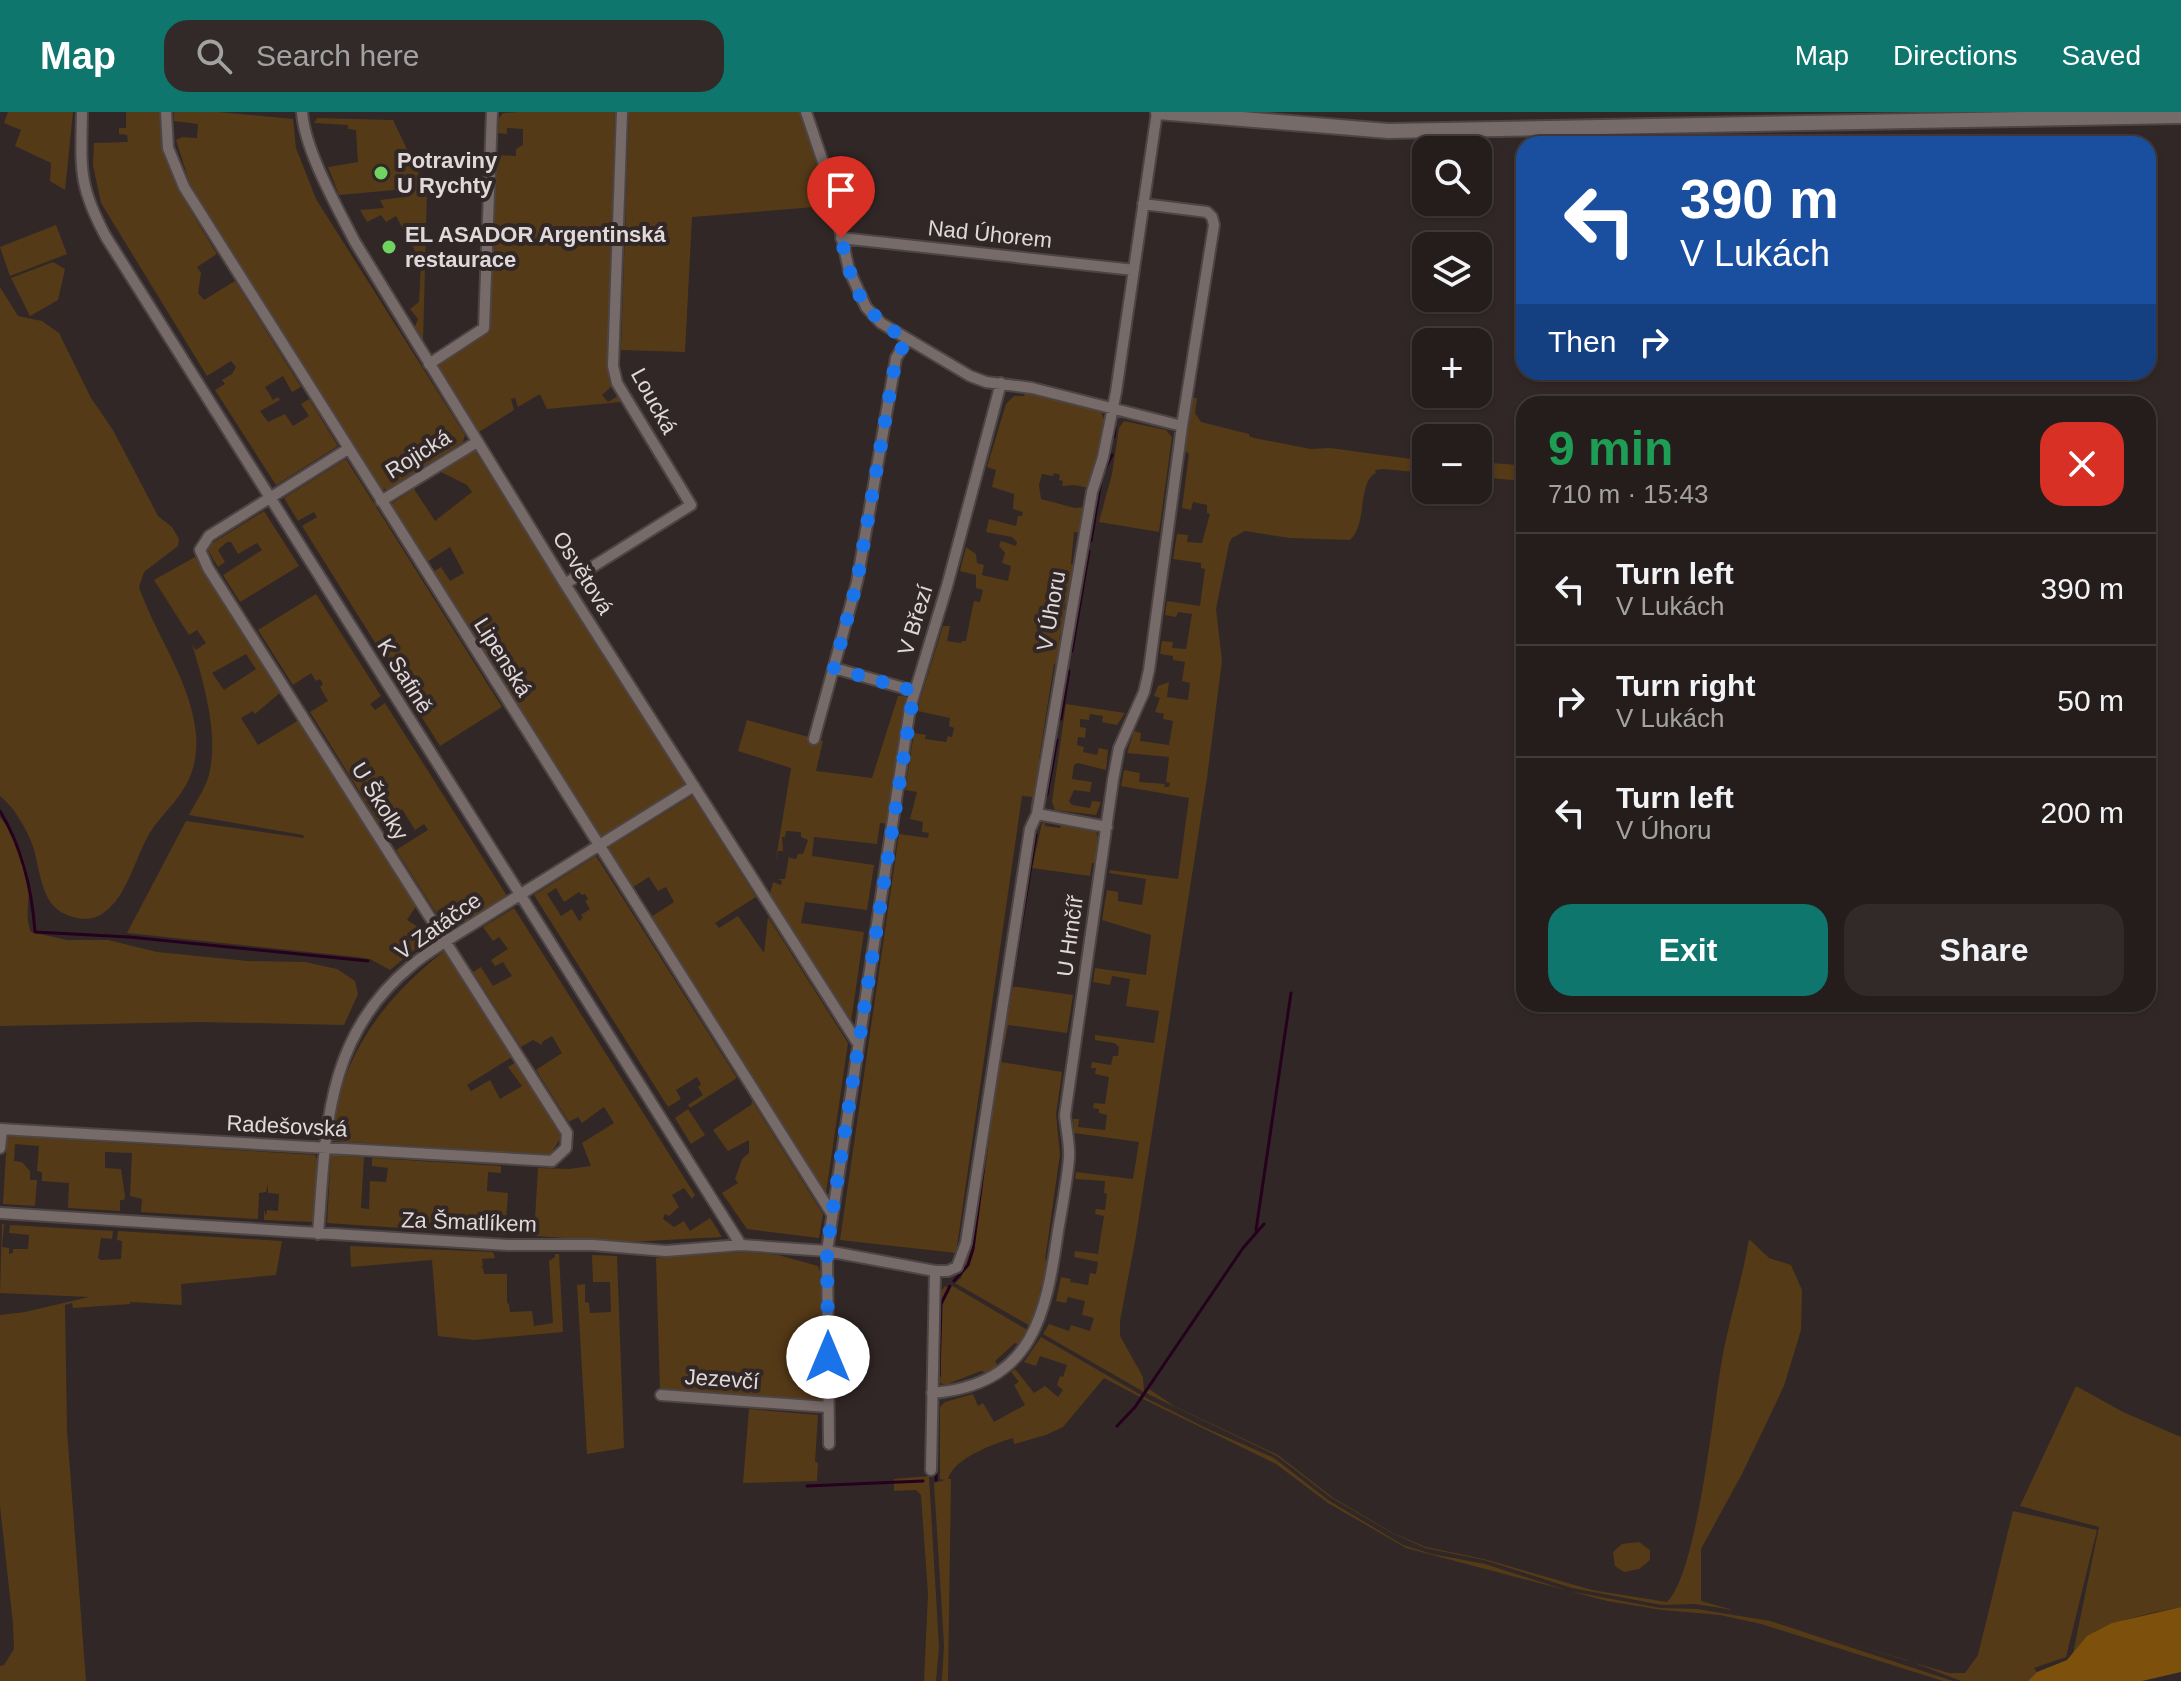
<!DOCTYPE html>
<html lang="en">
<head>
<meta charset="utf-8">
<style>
  body { margin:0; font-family:Arial,sans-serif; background:#312a29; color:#f1f3f6; height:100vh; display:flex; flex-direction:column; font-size:30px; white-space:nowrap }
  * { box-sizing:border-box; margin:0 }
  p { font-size:26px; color:#a3a2a3 }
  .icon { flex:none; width:44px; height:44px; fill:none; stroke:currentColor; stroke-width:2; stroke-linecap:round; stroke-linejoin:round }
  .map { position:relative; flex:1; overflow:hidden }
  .side { position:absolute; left:1516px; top:284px; width:640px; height:616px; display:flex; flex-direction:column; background:#251d1c; border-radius:24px; box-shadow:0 2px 6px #0004,0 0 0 2px #423b3b }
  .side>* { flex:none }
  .banner { position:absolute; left:1516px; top:24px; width:640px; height:244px; border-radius:24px; box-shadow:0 2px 6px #0004,0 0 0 2px #423b3b; background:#1a4fa0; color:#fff; overflow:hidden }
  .controls { position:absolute; left:1412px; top:24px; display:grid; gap:16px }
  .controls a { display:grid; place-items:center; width:80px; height:80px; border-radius:16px; background:#251d1c; box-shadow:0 2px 6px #0004,0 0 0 2px #423b3b; font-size:40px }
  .pin { position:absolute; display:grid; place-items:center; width:68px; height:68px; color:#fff; margin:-82px -34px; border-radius:50% 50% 50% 0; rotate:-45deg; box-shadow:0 0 8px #0007 }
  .pin .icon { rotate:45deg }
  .me { position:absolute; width:88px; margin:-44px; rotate:0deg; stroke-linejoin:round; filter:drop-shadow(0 0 6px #0008) }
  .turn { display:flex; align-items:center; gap:28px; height:168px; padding:0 32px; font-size:36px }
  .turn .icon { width:104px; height:104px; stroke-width:2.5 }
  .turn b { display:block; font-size:56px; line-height:68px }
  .then { display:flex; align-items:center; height:76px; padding:0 32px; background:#0003; gap:16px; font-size:30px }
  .round { display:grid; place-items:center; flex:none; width:84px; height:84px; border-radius:24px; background:#312a29 }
  .overview { display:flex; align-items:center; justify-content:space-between; height:136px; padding:0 32px }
  h1 { font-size:48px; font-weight:700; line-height:60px; color:#1e9e55 }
  .primary-button { display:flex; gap:16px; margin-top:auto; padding:16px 32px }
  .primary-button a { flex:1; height:92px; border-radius:24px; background:#0f766e; color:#fff; font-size:32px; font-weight:700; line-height:92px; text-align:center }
  .primary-button a+a { background:#312a29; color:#f1f3f6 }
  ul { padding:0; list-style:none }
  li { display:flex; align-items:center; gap:24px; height:112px; padding:0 32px; border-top:2px solid #423b3b }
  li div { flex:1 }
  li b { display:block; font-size:30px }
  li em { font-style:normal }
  header { display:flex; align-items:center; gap:48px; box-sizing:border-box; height:112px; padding:0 40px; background:#0f766e; color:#fff }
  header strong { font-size:38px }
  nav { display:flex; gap:44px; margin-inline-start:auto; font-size:28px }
  .search { width:560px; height:72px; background:#312a29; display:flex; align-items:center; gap:20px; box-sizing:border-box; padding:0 28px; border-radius:24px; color:#a3a2a3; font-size:30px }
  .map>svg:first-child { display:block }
</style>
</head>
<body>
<header>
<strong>Map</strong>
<div class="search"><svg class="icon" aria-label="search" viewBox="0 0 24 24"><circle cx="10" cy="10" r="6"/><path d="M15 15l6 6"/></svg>Search here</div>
<nav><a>Map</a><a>Directions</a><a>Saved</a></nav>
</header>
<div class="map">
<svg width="2181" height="1569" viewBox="0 0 2181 1569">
  <rect width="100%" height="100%" fill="#312726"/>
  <!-- green -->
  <path fill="#553a17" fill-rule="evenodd" d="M8,0H73L65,78L50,69L51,51L15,34L21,18L4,11Z
    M126,0H160C162,59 188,94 217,142L197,155L201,161L198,181L204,188L235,169L301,275L292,280L283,264L265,275L273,288L278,285L280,288L260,299L268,310L285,302L293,314L309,304L301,292L309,287L338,334L276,373L215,278L225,272L222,268L232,262L236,255L231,249L207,264L101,91L93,53L94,31L128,30L127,23L119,22V16H126Z
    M174,0H218L293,7L296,36L316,87L465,323L463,330L388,377H381L190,72L176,28L182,25L197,26L198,12L174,9Z
    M519,0H615L607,254L611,275L602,283L608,290L618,284L621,290L547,297L540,282L518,295L515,286L511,287L514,298L479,320L437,254L490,220L497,43L516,44V37L523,33V17L507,16V22L498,21L499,6L503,1Z
    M629,0H802L811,25L827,94L692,105L685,240L621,238Z
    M317,6L393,8L427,79L423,230L414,217L418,207L410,197L419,190L421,150L396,104L386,110L381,103L367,110L360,98L384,96L380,88L405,85L406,77L339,83L328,55L358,50L356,18L348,17V13L314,11Z
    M56,113L67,142L10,164L0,135Z
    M53,150L65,157L58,188L30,204L11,166Z
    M0,175L18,204L42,209L59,221L91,286L113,318L158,404L172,415L179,427L178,434L144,460L139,475C156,524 191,569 196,622C197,633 196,648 192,659C186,681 164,700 151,719C135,744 128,785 102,802C89,810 74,807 61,800C39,787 40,751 31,729C24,713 14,695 0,684Z
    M1025,281L1100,299C1113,315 1094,358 1089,376L1074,373L1062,374L1063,369L1059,368L1060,363L1054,361L1053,364L1042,362L1039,373L1041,387L1075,396L1086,395L1081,421L1074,420L1071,452L1075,454L1069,491H1065L1064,497L1069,498L1063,523H1060L1059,528L1062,529L1057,561V553L1054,552L1039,647L1044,649L1035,689L1030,698L1032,685L1022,684L956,1141L840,1128L899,722L928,726L929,721L922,720L923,710L910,707L917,680L905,678L914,621L926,623L925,627L946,630L948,624L952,625L954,616L949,614L950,606L918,599L919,591L943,514H950L947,529L961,531L962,529H966C969,514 971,501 974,489L980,490L983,478L976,476V463L960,459L966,435L976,442L977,451L984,453L982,463L1008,469L1011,454L1002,451L1005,441L999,434L1001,429L1016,434L1017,430L1012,425L986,420L989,407L1016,414L1018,404H1022L1023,400L1013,397L1014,382L992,375L996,358L987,355L1006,292L1014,284H1024Z
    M1193,286H1197L1195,301L1201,310L1249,322V324L1254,326L1311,337L1330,336L1426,349V361L1383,357L1375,358L1376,361C1357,370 1368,412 1350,428L1289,426L1245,419L1232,426L1229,432L1216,497L1222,549L1207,666L1136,1124L1120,1209V1224L1143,1265L1144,1280L1043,1222L1049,1212L1069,1219L1071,1213L1090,1219L1094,1206L1082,1203L1085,1189L1068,1185L1066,1191L1056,1189L1061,1165L1071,1167L1070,1170L1088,1173L1090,1161L1096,1162L1098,1150L1074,1145L1075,1139L1098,1142L1104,1104L1095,1102L1096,1097L1105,1098L1107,1082L1104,1081L1105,1069L1075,1067L1076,1060L1133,1067L1139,1030L1074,1021L1073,1007H1079L1078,1015L1105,1018L1107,1003L1099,1001V997L1093,996L1094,991L1105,992L1109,965L1095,962L1096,956H1091L1092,950L1111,953L1113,944H1118L1119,935L1114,931L1095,928V923L1154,931L1159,899L1126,894L1130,867L1112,864L1110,873L1093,870L1095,856L1146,863L1151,823L1102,808L1107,778L1118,780V789L1142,793L1146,767L1109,761L1110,758L1178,767L1189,686L1121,674L1124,658L1140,661L1139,670L1165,672L1164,675H1169L1170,671L1166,670L1169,645L1127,641L1134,619L1141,621L1140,629L1169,633L1173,609L1163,607L1164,602L1155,600L1160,586L1154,584L1158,574L1169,570L1167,585L1188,588L1190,571L1182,569L1185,550L1173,548V544L1160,542L1162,529L1173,530L1172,536L1186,537L1192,502L1178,500L1176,505L1165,503L1167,489L1200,494L1205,457L1201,456V451L1173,447L1177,422L1188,423L1187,430L1202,431L1210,402L1207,401V393L1193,390L1191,398L1182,396L1189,342L1185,338Z
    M1124,309L1166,318L1172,325L1159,420L1099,410L1112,362L1119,316Z
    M475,339L685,672L601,725L433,460L441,455L450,469L464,461L450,435L427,450L391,392L414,377L435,409L472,380L467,373L441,360Z
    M346,347L502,595L440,634L302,414L317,405L314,400L298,409L284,386Z
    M1478,350L1518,353L1524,357V369L1478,365Z
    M264,399L299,454L240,490L223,463L262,438L257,431L238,442L231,430H227L218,438L225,450L218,455L206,435Z
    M195,445L281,580L255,602L253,599L241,606L258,633L299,608L416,794L407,808L423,818L426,823L424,830L390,858L370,847L357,845L127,821L186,709L304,726L303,723L189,703C195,691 205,677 209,663C219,622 204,572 192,532L196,538L206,531L197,518L189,523L154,468ZM246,542L256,557L224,578L212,561Z
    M316,482L381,584L370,592L375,598L385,591L507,784L449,821L396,738L428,718L424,712L415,718L402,697L379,711L310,600L328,589L320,575L323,572L320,567L316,569L311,561L293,573L258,518Z
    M905,583L908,587L890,712L880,711L877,732L814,725L812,744L874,753L867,798L805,790L801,811L864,820L851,910L770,782L773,770L781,773L782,769L778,767H785L789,744L790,746L796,747L798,742H803L808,728L801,725V720L786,719L785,725H782L783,739H778L775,753L791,656L738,639L747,608L823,629L816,659L872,666L898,584Z
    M1066,592L1125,601L1117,613L1102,610L1103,604L1090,602L1089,608L1080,607V615L1086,616L1085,626L1078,625L1077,633L1084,635L1083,640L1097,643L1099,636L1108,638L1106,658L1078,651L1074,653L1072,667L1092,670L1090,680L1074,678L1069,689L1072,693L1090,696L1092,689L1101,690L1096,703L1055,698L1052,690Z
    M692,684L756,785L715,811L719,816L738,804L764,841L768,805L848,931L826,1081L651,805L674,790L666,775L658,779L649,765L633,775L608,736Z
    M0,705C16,725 28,749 29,776C29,790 25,807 31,820L67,828H108L157,840L248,849L305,850L337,857L355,869L358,882L344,913L201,910L0,914Z
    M1042,711H1045V714L1060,716L1061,713L1096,720L1099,728L1096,752L1092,751L1090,764L1032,756Z
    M596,744L737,966L690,996L688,993L703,983L698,975L701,972L697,965L676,978L681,987L668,995L534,783ZM556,776L564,790L579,780L582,783L585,782L588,787L585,789L590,797L581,803L583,806L579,809L572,797L561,804L547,782Z
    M514,796L695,1083L692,1087L684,1076L672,1083L679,1095L669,1104L665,1102L663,1107L674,1115L684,1109L690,1119L710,1106L722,1125L628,1130L534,1124L538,1056L569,1057L591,1054L582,1031L614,1011L604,995L582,1011L578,1005L569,1010L536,958L562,941L552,924L542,930V933L533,928L521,935L473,860L481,855L493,874L512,864L503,850L495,854L491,848L508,837L499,825L493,829L483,815Z
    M444,839L512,945L467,973L471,979L490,968L500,987L522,974L508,955L515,951L562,1024L550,1043L332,1029C338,947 381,889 444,839Z
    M1010,874L1073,883L1067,921L1008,913L1001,950L1062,960L1056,1002L1060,1042L1045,1148L1049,1149L1045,1175L1041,1174L1039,1185H1043L1032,1215L955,1171L961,1166L970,1140Z
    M752,989L823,1102L819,1126L747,1117L722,1081L738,1071L735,1067L742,1047L749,1041V1028L728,1039L713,1018L751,993Z
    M688,997L705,1023L691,1032L675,1006Z
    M7,1024L315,1043L317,1048L313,1110L264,1108V1098L266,1104L267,1098L278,1099L279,1082L268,1081V1072L266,1080L259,1081L258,1107L141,1100L142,1087L130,1084L132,1041L105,1040V1056L121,1057L125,1084L124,1088H120V1099L68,1096L69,1071L42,1069V1060L37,1059L39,1034L15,1032L14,1049L22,1050L30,1059V1068H37L35,1094L3,1092Z
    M331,1043L364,1045L361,1096L369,1097L370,1069L386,1070L388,1056L372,1054V1046L501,1054V1061L488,1060L487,1079L508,1081L505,1123L327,1111Z
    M2,1112H4L2,1135L9,1136V1142L13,1141V1137H28L29,1123L9,1121L10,1113L113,1119L112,1127L101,1126L98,1146L101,1148L121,1147L122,1129L117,1128L118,1119L282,1129L276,1163L181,1172L182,1193L130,1190V1192L73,1196L72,1191L65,1193L67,1319L86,1569H0V1554L4,1553L14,1537L13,1512L0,1394V1203L25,1200L89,1185L0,1181Z
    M1749,1127L1769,1146L1791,1153L1802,1178L1801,1218L1784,1274L1742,1362L1701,1437V1489L1733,1498L1695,1492L1662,1493L1572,1476L1484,1448L1425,1436L1392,1421L1330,1385L1277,1344L1146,1281L1149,1277L1174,1294L1278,1343L1332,1385L1393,1421L1426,1435L1484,1447L1592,1478L1667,1490C1697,1461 1713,1301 1721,1253C1728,1211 1742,1170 1749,1127Z
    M350,1134L493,1140L495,1146L482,1147L483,1154H480L483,1156L484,1162H507V1191L509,1192L510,1200L532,1199L534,1214L553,1211L549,1149L555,1145V1142H559L563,1220L474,1228L438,1224L432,1148L351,1155Z
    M744,1140L778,1143L818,1154L823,1167L822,1289L660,1279L656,1146Z
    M592,1143L617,1144L624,1336L587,1342L577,1173L585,1172V1190L589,1191L590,1201L611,1200L610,1170H593Z
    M951,1173L1029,1219L1019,1233L1015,1231L995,1249L998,1254L986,1261L981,1259L950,1271L951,1274L940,1271L941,1260H937L939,1182L945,1174L949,1177Z
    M1041,1225L1141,1283L1140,1285L1104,1266L1063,1315L1046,1323L1014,1332L1013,1326C993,1332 954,1346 948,1367H951L948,1569H942L944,1533L934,1371L945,1368L940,1367V1295L945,1290L973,1282L978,1294L983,1291L994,1310L1025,1293L1014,1273L1019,1270L1011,1260L1015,1257L1034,1281L1045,1274L1058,1285L1063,1278L1057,1273L1060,1264L1063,1265L1067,1253L1040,1244L1036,1254L1024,1250Z
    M2076,1274L2123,1300L2181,1325V1495C2142,1503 2100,1509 2073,1541L2099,1415L2020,1394Z
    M1144,1285L1208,1317L1274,1346L1328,1388L1403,1433L1432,1442L1485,1452L1569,1479L1660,1496L1697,1497L1770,1509L1953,1569H1943L1761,1512L1720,1503L1662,1498L1607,1489L1406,1436L1328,1391L1276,1352L1143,1287Z
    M749,1297L818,1303L815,1350L818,1351L817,1369L743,1371Z
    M929,1364L939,1535L936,1569H924L928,1482L921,1383L916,1378L894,1379V1367Z
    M2013,1399L2097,1418L2066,1545L2034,1556L2037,1560L2028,1569H1961L1907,1548L1828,1525L1949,1561H1965L1978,1543Z
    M1639,1430L1650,1438V1448L1639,1457L1624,1460L1615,1454L1613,1440L1622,1432Z"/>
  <!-- forest -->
  <path fill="#7d510c" d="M2181,1495V1560L2142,1569H2028L2037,1560L2067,1548L2087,1524L2112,1511Z"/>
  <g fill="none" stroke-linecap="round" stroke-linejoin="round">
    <!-- stream -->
    <path stroke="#26011e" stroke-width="3" d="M1114,325L1115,316
      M1091,429L1102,363L1112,343
      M1072,539L1089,439
      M1061,607L1069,559
      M1047,683L1057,628
      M0,699C23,737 32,777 35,820L129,825L368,849
      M1007,900L1036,723
      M1256,1118L1291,881
      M954,1169L968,1153L973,1137L988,1022
      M939,1263L941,1192L950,1174
      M1117,1314L1135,1295L1243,1136L1264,1112
      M936,1368L937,1295
      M807,1374L923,1369"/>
    <defs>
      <path id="street" d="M82,0C81,57 78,73 106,125L741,1133
        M166,0L168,36L184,75L832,1102
        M302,0C305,39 337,95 355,130L565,472L857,930
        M806,0L829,68L849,158L866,195L881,211L970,264L986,270L1032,276L1182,314
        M841,126L1134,158
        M429,252L484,216L492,0
        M381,389L477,330
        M565,472L691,393L617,271L613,254L622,0
        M834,556L914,579
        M814,627L857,470L896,246L907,228
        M1037,702L1107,715
        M0,1017L552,1049L566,1036L567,1021L208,456L200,438L209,424L348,337
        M0,1036L2,1017
        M0,1101L508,1133H593L666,1139L741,1133L827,1139L935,1159H948L957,1155L966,1131L1030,717L1037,702L1092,380L1103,345L1116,280L1157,0
        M318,1122C326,1021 324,925 411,854C421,845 434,837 446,829L694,674
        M932,1281C1033,1273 1046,1203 1058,1119C1062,1095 1067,1070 1069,1046C1070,1032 1066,1017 1065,1003L1113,668L1119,636L1144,580L1149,558L1182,314L1214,113L1212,105L1207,100L1143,92
        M661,1283L828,1295
        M829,1332L827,1139L910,596L947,474L1001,271
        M931,1358L935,1159"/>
      <path id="secondary" d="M1158,0L1388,19L2181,4"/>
    </defs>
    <!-- street casing -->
    <use href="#street" stroke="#4d4444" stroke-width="14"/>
    <!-- secondary casing -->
    <use href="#secondary" stroke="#4d4444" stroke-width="18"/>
    <!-- street -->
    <use href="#street" stroke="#776b6a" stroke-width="10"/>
    <!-- secondary -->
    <use href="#secondary" stroke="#776b6a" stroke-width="14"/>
  </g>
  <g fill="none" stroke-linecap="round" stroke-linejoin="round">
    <!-- route -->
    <path stroke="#1a73e8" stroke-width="14" stroke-dasharray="0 25.2" d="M828,1245L827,1139L832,1102L914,579L834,556L857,470L896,246L907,228C859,198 854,179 841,126"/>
  </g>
  <!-- markers -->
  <g fill="#70d35f" stroke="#312726" stroke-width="3">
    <circle cx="381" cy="61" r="8"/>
    <circle cx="389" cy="135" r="8"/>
  </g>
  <g text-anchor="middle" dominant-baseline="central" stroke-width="8" stroke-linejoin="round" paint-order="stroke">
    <!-- poi labels -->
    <g font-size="22" font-weight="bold" fill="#e0d9d9" stroke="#312726" text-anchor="start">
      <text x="397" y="48">Potraviny<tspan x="397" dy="25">U Rychty</tspan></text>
      <text x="405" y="122">EL ASADOR Argentinská<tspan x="405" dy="25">restaurace</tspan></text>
    </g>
    <!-- street labels -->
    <g font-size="22" fill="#e0d9d9" stroke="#312726">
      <text transform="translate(990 122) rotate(6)">Nad Úhorem</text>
      <text transform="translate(654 289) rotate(61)">Loucká</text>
      <text transform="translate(418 342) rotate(-32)">Rojická</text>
      <text transform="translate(583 461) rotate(58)">Osvětová</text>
      <text transform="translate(1051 499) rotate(-80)">V Úhoru</text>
      <text transform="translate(915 508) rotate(-73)">V Březí</text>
      <text transform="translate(503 545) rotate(58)">Lipenská</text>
      <text transform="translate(405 564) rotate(58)">K Safině</text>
      <text transform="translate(380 689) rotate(58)">U Školky</text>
      <text transform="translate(438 814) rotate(-35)">V Zatáčce</text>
      <text transform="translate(1070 824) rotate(-82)">U Hrnčíř</text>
      <text transform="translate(287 1014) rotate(3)">Radešovská</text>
      <text transform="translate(469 1110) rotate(2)">Za Šmatlíkem</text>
      <text transform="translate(722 1267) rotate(4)">Jezevčí</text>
    </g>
  </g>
</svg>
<div class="controls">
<a><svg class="icon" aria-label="search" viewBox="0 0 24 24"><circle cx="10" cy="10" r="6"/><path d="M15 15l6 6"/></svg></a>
<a><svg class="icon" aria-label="layers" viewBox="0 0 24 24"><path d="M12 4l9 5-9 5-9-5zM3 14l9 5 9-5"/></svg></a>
<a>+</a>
<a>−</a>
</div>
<div class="pin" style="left:841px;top:126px;background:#d93025"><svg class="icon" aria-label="arrive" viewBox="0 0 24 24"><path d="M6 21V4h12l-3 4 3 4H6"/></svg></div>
<svg class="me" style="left:828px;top:1245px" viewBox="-20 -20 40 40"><circle r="19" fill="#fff"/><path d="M0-13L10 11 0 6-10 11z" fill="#1a73e8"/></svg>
<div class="banner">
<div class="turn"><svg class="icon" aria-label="left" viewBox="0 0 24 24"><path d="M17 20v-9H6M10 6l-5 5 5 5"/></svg><div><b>390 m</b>V Lukách</div></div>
<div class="then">Then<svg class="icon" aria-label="right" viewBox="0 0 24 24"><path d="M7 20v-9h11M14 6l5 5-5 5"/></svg></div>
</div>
<section class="side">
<div class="overview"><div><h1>9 min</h1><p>710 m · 15:43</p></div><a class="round" style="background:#d93025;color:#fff"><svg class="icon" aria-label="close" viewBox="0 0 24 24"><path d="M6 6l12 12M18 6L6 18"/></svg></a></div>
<ul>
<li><svg class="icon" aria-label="left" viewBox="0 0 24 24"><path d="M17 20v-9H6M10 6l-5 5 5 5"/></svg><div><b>Turn left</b><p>V Lukách</p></div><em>390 m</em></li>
<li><svg class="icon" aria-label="right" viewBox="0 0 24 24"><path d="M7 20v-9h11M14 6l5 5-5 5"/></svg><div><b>Turn right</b><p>V Lukách</p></div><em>50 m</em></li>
<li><svg class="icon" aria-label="left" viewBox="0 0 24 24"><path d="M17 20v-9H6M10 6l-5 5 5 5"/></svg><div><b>Turn left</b><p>V Úhoru</p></div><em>200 m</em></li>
</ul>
<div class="primary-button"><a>Exit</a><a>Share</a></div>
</section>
</div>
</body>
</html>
